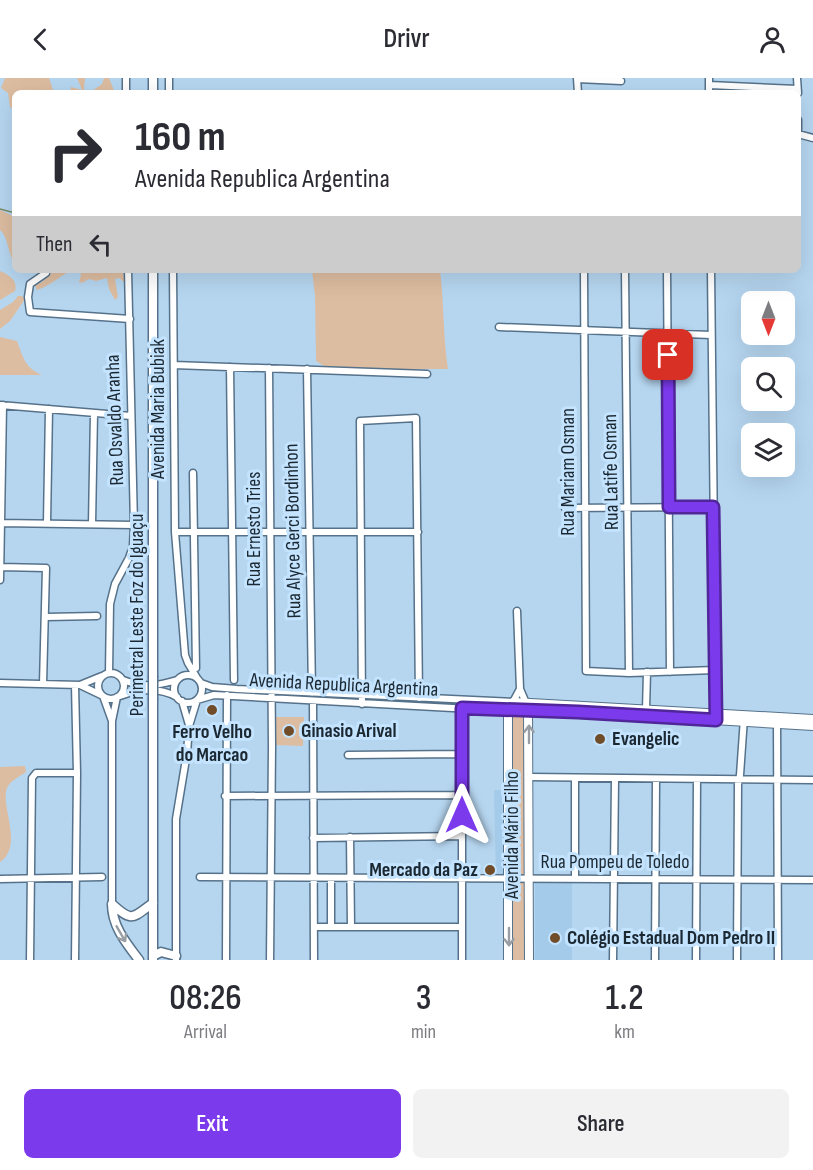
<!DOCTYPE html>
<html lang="en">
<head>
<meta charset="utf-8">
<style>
  body { margin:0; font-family:"Sofia Sans Condensed",sans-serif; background:#f2f2f3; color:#2b2b33; height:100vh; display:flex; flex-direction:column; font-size:22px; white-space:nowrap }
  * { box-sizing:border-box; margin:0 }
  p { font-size:20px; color:#7c7c81 }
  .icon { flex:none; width:33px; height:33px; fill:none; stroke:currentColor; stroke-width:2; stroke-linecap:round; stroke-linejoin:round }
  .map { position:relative; height:882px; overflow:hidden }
  .side { display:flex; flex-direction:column; background:#fff; flex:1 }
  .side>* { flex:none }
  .banner { position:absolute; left:12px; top:12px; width:789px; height:183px; border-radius:9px; box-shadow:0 6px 24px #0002; background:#fff; color:#2b2b33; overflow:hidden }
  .needle { width:39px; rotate:180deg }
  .fabs { position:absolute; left:741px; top:213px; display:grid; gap:12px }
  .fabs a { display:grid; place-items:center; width:54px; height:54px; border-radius:9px; background:#fff; box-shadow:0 6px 24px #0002; font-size:30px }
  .pin { position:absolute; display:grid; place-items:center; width:51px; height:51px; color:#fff; margin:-26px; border-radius:12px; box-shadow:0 3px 9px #0006 }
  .me { position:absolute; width:66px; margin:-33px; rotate:0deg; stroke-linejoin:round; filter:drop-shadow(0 0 4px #0008) }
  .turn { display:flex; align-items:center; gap:21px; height:126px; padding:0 24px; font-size:27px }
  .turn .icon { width:78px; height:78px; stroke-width:2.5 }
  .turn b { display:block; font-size:42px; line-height:51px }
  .then { display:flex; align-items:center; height:57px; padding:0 24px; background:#0003; gap:12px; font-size:22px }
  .eta { display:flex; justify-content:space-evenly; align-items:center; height:102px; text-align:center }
  .eta b { font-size:36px; font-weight:600; line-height:42px }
  .action { display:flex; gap:12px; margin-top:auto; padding:12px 24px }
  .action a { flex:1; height:69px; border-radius:9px; background:#7c3aed; color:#fff; font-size:24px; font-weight:600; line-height:69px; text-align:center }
  .action a+a { background:#f2f2f3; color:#2b2b33 }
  header { display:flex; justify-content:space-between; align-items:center; height:78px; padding:0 24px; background:#fff; font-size:27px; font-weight:600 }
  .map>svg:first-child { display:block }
</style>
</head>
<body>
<header><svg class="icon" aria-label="back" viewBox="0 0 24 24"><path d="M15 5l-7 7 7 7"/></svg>Drivr<svg class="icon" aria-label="person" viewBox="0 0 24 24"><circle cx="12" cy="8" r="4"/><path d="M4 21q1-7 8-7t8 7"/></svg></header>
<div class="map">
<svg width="813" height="882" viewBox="0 0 813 882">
  <rect width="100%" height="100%" fill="#b6d6f0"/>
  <!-- built -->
  <path fill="#a5cbea" d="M494,712H507L508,800H496Z
    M535,805H572V882H535Z"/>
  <!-- green -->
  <path fill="#ddbda1" d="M5,0H49L54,15H15V33L10,29L8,15L1,10Z
    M77,0H85L84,12L92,13L102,6L104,0H109L115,15H70L71,9L82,12Z
    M0,132L15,139V187C8,176 8,158 0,152Z
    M55,192H75C62,195 51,208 37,212L35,207L42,204Z
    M77,192H124L123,195L126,202L125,205L119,200L115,201L118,219L115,222L109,211L107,200L96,203L89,201L82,205L79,204L81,197L80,193Z
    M312,192H440C444,225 443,258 448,291H370L324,288L316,283L315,218Z
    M0,193C9,197 18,202 15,213L0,222Z
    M18,218H22L25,221L10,243L0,251V232L13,224Z
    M0,259L17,263C23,279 25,290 42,297H0Z
    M513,638H526V796H513Z
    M276,639H304L303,668L275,667Z
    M25,688L26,694C20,698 10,703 7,710C0,728 24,768 0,784V689Z
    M513,805H526V882H513Z"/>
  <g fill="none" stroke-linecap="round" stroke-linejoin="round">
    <!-- stream -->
    <path stroke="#7b8d67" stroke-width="1.5" d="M0,131L15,135"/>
    <defs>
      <path id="minor" d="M126,0V15
        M577,0L578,15
        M709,0V15
        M797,0L798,15
        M577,1L621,3
        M709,7L797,11
        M169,15V0
        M798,42V56
        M798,56L813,60
        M173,192L175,454L185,577L188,585L197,600
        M584,192L586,593L629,595L715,592
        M625,192L629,595
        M667,192L670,594
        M711,192L716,638
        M46,195L30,206L28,219L30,234L130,241
        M499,249L711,257
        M174,287L427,296
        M230,289L234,602
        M269,290L272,669L270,882
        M307,291L312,615
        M0,327L131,338
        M193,395L196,590
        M565,430L713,429
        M0,445L134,447
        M47,445L49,331
        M92,446L94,335
        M175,454H418
        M0,489L46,490L43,606
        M0,502L3,327
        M517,533L520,611L526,625
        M46,539L97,538
        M98 608a13 13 0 1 1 26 0a13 13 0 1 1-26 0Z
        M109,595L110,526L115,506L129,480L133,468L134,447L128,192
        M174 611a14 14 0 1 1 28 0a14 14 0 1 1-28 0Z
        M123,602C143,610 157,608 177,602
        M0,605L80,607L103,618L112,643
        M201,605L212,609L237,611L513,624L520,611
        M75,607L77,695L75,882
        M80,607L102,598
        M120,618C140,611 158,609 177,619
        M182,623L189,647
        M313,623L314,882
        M362,626L360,343L416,340L419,620
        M462,630V882
        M646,632L647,594
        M777,643L778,882
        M348,677L461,676
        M529,699L813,702
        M575,701V801
        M225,718L462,717
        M350,759L351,849
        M313,760L461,758
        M200,799L813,802
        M331,800V849
        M0,801L102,799
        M112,826V643L117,619
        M314,849H461
        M30,882L32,700L36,695H77
        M176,882V741L187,675L189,648L197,622L214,617L508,633
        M226,882L227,617
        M613,882L615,701
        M655,882L656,701
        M696,882L697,701
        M737,882L738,706L740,697L744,640"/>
      <path id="major" d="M528,629L529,882
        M508,633L578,634L813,648
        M508,882V633L513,624L813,641"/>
      <path id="highway" d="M153,15V0
        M153,192V598
        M153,622V882
        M112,826C112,848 126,865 139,882
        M112,826C133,845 132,840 153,825
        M153,878L161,874L176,878"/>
    </defs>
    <!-- minor casing -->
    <use href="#minor" stroke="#56728a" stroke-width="9"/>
    <!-- major casing -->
    <use href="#major" stroke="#56728a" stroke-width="10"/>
    <!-- highway casing -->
    <use href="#highway" stroke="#56728a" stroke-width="11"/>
    <!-- minor -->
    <use href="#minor" stroke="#fff" stroke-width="6"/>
    <!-- major -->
    <use href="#major" stroke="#fff" stroke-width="8"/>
    <!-- highway -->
    <use href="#highway" stroke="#fff" stroke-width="8"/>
    <defs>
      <path id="highway-bridge" d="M153,598V622"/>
    </defs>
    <!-- highway-bridge casing -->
    <use href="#highway-bridge" stroke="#56728a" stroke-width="11" stroke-linecap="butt"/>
    <!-- highway-bridge -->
    <use href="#highway-bridge" stroke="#fff" stroke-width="8"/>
  </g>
  <!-- one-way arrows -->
  <defs><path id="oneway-shaft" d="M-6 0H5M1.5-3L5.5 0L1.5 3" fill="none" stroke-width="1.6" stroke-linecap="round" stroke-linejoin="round" transform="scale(1.5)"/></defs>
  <g stroke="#989ea3">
    <use href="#oneway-shaft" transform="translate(529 656) rotate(-90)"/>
    <use href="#oneway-shaft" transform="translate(121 856) rotate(60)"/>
    <use href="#oneway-shaft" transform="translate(509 859) rotate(90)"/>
  </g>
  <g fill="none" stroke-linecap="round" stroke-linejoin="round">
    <defs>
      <path id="route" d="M462,737V630L578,634L716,642L713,429H669L668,277"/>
    </defs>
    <!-- route casing -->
    <use href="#route" stroke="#51269a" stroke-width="15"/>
    <!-- route -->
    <use href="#route" stroke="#7c3aed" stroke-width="10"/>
  </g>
  <!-- markers -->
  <g fill="#714c28" stroke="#c3e3fe" stroke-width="2">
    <circle cx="212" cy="632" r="6"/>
    <circle cx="289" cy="653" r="6"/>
    <circle cx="600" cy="661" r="6"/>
    <circle cx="490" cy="792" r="6"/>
    <circle cx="555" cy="860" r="6"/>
  </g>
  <g text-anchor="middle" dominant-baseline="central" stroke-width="6" stroke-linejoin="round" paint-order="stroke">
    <!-- street labels -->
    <g font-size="20" fill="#1b2832" stroke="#c3e3fe">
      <text transform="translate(158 331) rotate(-90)">Avenida Maria Bubiak</text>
      <text transform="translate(115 342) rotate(-92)">Rua Osvaldo Aranha</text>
      <text transform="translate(568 394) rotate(-90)">Rua Mariam Osman</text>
      <text transform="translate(611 394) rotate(-91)">Rua Latife Osman</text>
      <text transform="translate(254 451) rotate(-90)">Rua Ernesto Tries</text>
      <text transform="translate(293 453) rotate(-91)">Rua Alyce Gerci Bordinhon</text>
      <text transform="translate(137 537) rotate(-90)">Perimetral Leste Foz do Iguaçu</text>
      <text transform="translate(344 607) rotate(3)">Avenida Republica Argentina</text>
      <text transform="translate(512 757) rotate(-90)">Avenida Mário Filho</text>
      <text x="615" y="784">Rua Pompeu de Toledo</text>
    </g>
    <!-- poi labels -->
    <g font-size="20" font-weight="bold" fill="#1b2832" stroke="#c3e3fe" text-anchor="start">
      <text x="301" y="653">Ginasio Arival</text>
      <text x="212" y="654" text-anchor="middle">Ferro Velho<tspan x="212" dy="23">do Marcao</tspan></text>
      <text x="612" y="661">Evangelic</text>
      <text x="478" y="792" text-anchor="end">Mercado da Paz</text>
      <text x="567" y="860">Colégio Estadual Dom Pedro II</text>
    </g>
  </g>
</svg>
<div class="fabs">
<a><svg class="needle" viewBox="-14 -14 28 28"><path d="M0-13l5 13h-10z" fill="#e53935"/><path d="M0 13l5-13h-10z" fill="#7c7c81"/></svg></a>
<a><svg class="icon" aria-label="search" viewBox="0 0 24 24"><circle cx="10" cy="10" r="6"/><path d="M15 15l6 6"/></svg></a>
<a><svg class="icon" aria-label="layers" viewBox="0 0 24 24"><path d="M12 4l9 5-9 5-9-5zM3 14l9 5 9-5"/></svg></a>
</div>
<div class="pin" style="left:668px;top:277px;background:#d93025"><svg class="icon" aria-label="arrive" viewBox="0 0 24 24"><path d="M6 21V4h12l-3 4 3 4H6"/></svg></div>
<svg class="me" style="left:462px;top:737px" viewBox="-20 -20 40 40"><path d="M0-17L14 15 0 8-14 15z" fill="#7c3aed" stroke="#fff" stroke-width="4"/></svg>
<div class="banner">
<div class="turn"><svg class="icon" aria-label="right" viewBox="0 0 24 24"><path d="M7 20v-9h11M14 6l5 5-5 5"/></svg><div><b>160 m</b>Avenida Republica Argentina</div></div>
<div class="then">Then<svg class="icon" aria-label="left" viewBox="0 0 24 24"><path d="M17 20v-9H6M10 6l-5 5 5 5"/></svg></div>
</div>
</div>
<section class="side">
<div class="eta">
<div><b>08:26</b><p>Arrival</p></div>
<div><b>3</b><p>min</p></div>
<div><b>1.2</b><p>km</p></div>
</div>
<div class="action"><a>Exit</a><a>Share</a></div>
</section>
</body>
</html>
